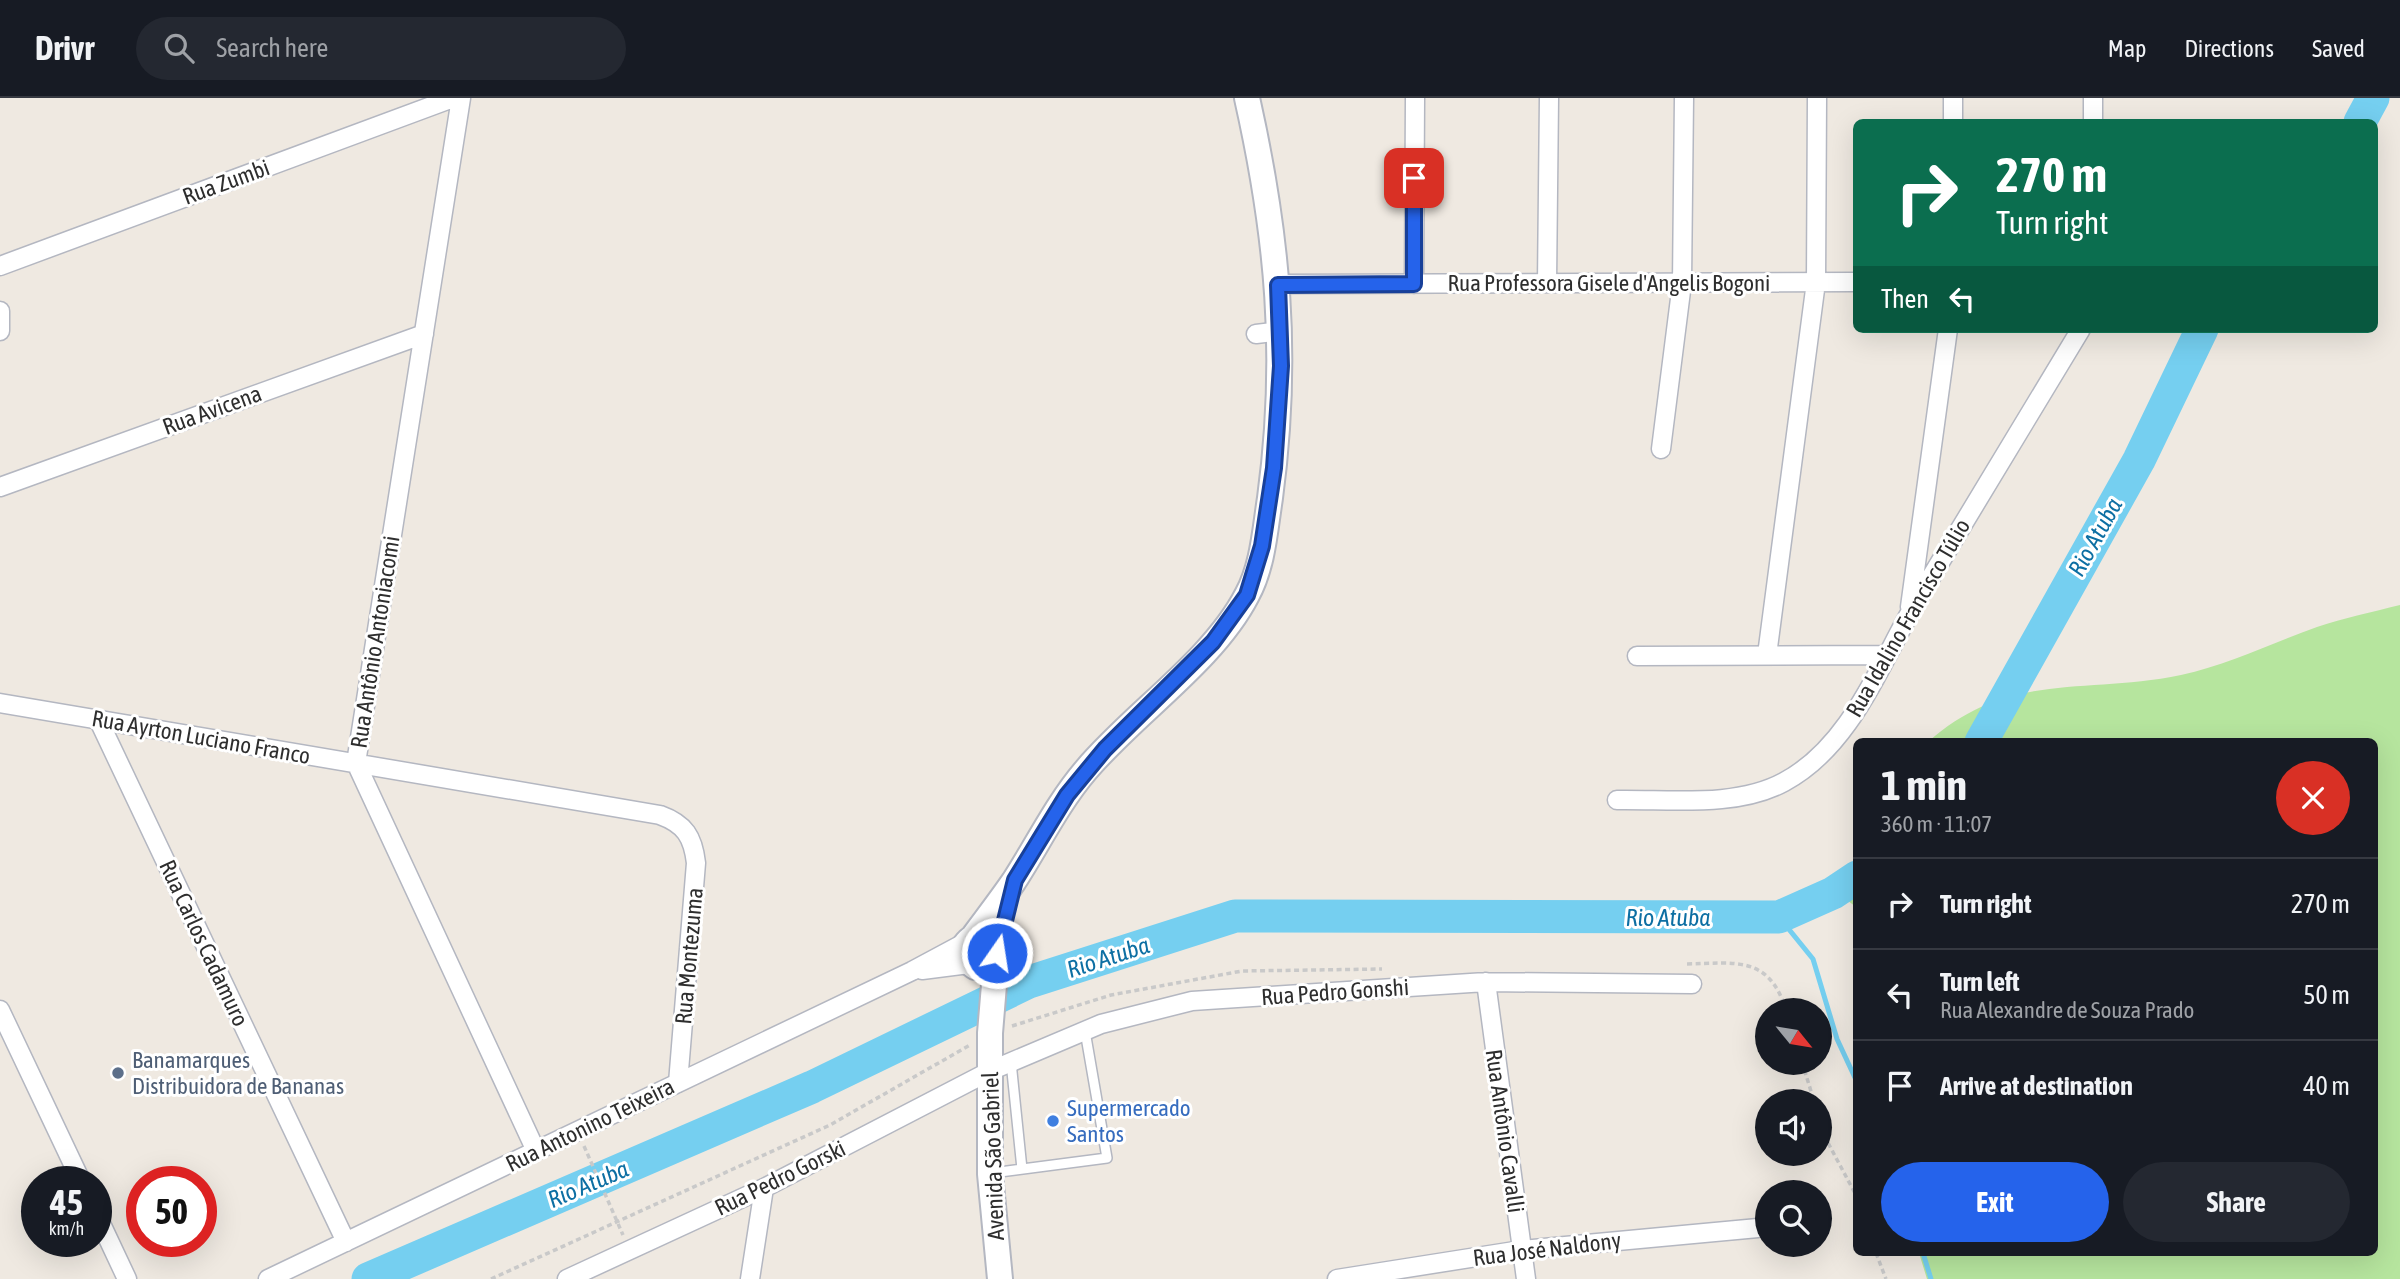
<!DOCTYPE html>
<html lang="en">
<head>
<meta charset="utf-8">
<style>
  body { margin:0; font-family:"Asap Condensed",sans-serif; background:#242831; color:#f1f3f6; height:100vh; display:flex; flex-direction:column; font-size:26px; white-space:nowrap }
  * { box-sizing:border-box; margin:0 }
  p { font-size:23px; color:#9ea1a6 }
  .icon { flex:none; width:38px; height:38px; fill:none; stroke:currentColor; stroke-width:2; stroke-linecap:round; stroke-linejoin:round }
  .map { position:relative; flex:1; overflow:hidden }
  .drawer { position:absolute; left:1853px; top:640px; width:525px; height:518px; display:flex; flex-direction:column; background:#171b24; border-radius:10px; box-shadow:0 7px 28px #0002 }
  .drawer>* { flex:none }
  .banner { position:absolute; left:1853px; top:21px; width:525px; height:214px; border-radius:10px; box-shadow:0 7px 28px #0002; background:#0b6e4f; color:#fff; overflow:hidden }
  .needle { width:46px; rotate:120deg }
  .buttons { position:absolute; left:1755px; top:900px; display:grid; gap:14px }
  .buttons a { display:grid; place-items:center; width:77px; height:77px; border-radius:50%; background:#171b24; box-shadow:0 7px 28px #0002; font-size:35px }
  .speed { position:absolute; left:21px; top:1068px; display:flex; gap:14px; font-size:35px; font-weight:700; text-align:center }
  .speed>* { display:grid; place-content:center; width:91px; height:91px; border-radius:50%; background:#171b24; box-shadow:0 7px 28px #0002; line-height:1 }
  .speed small { font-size:18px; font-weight:400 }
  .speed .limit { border:10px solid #d22; background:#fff; color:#111 }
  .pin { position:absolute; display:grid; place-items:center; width:60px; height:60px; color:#fff; margin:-30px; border-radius:14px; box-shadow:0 4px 10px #0006 }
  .me { position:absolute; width:77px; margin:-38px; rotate:13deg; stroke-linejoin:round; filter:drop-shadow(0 0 5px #0008) }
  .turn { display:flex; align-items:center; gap:24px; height:147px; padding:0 28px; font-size:32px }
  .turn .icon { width:91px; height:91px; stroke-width:2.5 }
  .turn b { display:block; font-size:49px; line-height:60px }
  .then { display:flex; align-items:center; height:66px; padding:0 28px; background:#0003; gap:14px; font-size:26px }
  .round { display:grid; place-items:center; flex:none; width:74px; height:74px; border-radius:37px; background:#242831 }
  .head { display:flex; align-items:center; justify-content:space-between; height:119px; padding:0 28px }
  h1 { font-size:42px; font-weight:700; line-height:52px }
  .primary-button { display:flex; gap:14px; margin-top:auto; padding:14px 28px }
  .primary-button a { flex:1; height:80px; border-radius:42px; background:#2563eb; color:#fff; font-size:28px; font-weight:700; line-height:80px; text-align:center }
  .primary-button a+a { background:#242831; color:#f1f3f6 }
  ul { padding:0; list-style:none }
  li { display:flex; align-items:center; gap:21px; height:91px; padding:0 28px; border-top:2px solid #363941 }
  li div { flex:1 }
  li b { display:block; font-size:26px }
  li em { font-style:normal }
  header { display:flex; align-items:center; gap:42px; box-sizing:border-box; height:98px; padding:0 35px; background:#171b24; border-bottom:2px solid #363941 }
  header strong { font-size:33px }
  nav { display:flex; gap:38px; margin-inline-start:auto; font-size:24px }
  .search { width:490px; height:63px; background:#242831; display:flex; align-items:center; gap:18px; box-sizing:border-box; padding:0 24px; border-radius:38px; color:#9ea1a6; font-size:26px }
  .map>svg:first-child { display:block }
</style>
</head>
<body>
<header>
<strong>Drivr</strong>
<div class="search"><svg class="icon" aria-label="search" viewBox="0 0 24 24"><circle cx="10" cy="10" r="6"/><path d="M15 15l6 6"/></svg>Search here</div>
<nav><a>Map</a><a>Directions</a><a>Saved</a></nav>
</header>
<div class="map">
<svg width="2400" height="1181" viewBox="0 0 2400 1181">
  <rect width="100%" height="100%" fill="#efe9e1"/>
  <!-- green -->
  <path fill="#b6e59e" d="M2400,507V1181H1927L1919,1155H2375V644H1928C2009,572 2085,597 2181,577C2228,567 2272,545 2317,529C2344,520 2372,514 2400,507Z
    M1857,756V817L1856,809L1843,799Z"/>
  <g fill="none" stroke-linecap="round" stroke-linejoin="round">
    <!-- stream -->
    <path stroke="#75cff0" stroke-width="5" d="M1779,819L1813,861L1837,941L1857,984
      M1923,1155L1931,1181"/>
    <!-- river -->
    <path stroke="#75cff0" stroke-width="33" d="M2360,24L2373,0
      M1981,644L2139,362L2202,231
      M368,1181L812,989L1029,884L1235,818L1779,819L1833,795L1857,779"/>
    <defs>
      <path id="service" d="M1011,964L1022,1071
        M992,1075L1107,1060L1085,933"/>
      <path id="minor" d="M461,0L356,665L536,1053
        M1953,24V0
        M2093,24V0
        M0,168L453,0
        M1547,185L1549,0
        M1278,186L1857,184
        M1414,186L1415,0
        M0,213V233
        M1256,236L1281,233
        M1661,351L1682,185L1684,0
        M0,389L424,236
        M1910,509L1948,231
        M1767,557L1816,184L1817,0
        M1637,558L1886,557
        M0,605L660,717C685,726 693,739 696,765L678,985
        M98,621L346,1144
        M1617,702C1670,701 1736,710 1784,684C1853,647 1881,562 1919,499C1973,409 2027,320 2081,231
        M922,872L969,866
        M1486,884L1526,1181
        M0,912L81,1083
        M96,1115L127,1181
        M268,1181L912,873L968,843
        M567,1181L764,1090L990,973L1101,926L1192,903L1486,884L1692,886
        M750,1181L764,1090
        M1337,1181L1521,1152L1758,1130"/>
      <path id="secondary" d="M973,839C987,820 1001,802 1014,783C1038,746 1057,706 1086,672C1134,615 1213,563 1247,497C1263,468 1265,432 1270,400C1289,258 1278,138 1247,0
        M996,859L985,870L975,869L966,862L965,847C975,833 990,835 997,851L990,935V1076L1000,1181"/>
    </defs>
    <!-- service casing -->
    <use href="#service" stroke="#b4b7c1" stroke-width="12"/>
    <!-- minor casing -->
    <use href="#minor" stroke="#b4b7c1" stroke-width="21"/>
    <!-- secondary casing -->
    <use href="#secondary" stroke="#b4b7c1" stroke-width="28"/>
    <!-- path -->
    <path stroke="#c9c9c9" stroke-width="3.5" stroke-dasharray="5 3.5" stroke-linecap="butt" d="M1687,866C1735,865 1769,857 1786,912
      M1012,928L1111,897L1242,873L1382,871
      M1802,964L1814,1003
      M1820,1021L1827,1043L1857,1099
      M584,1048L623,1137
      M1876,1155L1886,1181
      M491,1181L830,1027L970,947"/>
    <!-- service -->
    <use href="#service" stroke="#fff" stroke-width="9"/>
    <!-- minor -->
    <use href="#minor" stroke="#fff" stroke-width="18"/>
    <!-- secondary -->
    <use href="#secondary" stroke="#fff" stroke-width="24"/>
  </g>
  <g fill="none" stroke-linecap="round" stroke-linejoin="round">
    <defs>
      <path id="route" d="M997,855L1015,782L1067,697L1105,651L1213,544L1247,497L1262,448L1274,370L1281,268L1278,187L1414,186V80"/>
    </defs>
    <!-- route casing -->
    <use href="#route" stroke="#184099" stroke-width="18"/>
    <!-- route -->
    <use href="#route" stroke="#2563eb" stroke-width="12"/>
  </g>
  <!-- markers -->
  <circle fill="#5c6f8a" stroke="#fff" stroke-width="2.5" cx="118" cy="975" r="7"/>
  <circle fill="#3f7fe0" stroke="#fff" stroke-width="2.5" cx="1053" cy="1023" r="7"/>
  <g text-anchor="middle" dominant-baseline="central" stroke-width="6" stroke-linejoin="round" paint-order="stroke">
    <!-- street labels -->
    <g font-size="23" fill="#2e2e2e" stroke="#fff">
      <text transform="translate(226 84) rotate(-20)">Rua Zumbi</text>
      <text x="1609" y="185">Rua Professora Gisele d'Angelis Bogoni</text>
      <text transform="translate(212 312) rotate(-20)">Rua Avicena</text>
      <text transform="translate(1908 520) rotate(-60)">Rua Idalino Francisco Túlio</text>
      <text transform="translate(375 544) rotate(-81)">Rua Antônio Antoniacomi</text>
      <text transform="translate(201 639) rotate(10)">Rua Ayrton Luciano Franco</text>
      <text transform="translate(204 845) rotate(65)">Rua Carlos Cadamuro</text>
      <text transform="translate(689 858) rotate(-85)">Rua Montezuma</text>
      <text transform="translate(1335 894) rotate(-4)">Rua Pedro Gonshi</text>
      <text transform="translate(590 1027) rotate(-26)">Rua Antonino Teixeira</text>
      <text transform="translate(1505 1033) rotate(82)">Rua Antônio Cavalli</text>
      <text transform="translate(993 1058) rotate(-92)">Avenida São Gabriel</text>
      <text transform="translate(780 1080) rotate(-26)">Rua Pedro Gorski</text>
      <text transform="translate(1547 1151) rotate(-7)">Rua José Naldony</text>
    </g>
    <!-- service labels -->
    <g font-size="23" fill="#4e5e75" stroke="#fff" text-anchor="start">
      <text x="132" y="962">Banamarques<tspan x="132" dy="26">Distribuidora de Bananas</tspan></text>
    </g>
    <!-- shop labels -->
    <g font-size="23" fill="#366cbe" stroke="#fff" text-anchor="start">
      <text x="1067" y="1010">Supermercado<tspan x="1067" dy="26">Santos</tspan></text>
    </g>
    <!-- water labels -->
    <g font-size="24" font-style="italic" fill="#0d6fa3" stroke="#fff">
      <text transform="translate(2095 439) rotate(-61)">Rio Atuba</text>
      <text x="1668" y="819">Rio Atuba</text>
      <text transform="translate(1108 859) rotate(-18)">Rio Atuba</text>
      <text transform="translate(588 1086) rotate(-23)">Rio Atuba</text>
    </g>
  </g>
</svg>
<div class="buttons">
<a><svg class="needle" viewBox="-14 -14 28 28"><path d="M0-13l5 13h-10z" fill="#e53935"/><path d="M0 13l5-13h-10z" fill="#9ea1a6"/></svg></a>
<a><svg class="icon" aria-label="sound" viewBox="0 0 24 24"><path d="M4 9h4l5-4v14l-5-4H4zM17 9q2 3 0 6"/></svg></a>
<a><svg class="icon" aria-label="search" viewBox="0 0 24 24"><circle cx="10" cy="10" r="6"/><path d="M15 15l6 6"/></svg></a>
</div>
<div class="speed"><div>45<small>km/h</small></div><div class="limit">50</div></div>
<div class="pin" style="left:1414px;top:80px;background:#d93025"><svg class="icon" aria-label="arrive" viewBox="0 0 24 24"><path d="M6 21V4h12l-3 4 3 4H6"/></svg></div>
<svg class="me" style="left:997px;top:855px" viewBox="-20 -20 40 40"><circle r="17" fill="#2563eb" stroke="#fff" stroke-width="3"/><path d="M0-11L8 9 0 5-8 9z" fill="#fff"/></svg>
<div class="banner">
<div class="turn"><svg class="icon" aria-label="right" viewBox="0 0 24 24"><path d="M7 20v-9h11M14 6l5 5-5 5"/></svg><div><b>270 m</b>Turn right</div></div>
<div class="then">Then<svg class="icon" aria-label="left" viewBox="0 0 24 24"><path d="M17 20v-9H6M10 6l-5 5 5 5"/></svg></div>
</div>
<section class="drawer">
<div class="head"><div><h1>1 min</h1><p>360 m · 11:07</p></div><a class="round" style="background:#d93025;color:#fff"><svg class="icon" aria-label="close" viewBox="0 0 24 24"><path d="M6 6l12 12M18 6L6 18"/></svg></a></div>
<ul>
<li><svg class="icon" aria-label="right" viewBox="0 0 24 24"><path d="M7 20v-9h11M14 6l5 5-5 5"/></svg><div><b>Turn right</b></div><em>270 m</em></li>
<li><svg class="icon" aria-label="left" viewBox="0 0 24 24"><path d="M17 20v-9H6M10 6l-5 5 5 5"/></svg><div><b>Turn left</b><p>Rua Alexandre de Souza Prado</p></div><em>50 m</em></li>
<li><svg class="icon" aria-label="arrive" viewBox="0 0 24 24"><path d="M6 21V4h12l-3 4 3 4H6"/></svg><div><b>Arrive at destination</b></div><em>40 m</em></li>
</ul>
<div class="primary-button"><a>Exit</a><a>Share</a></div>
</section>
</div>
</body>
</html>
